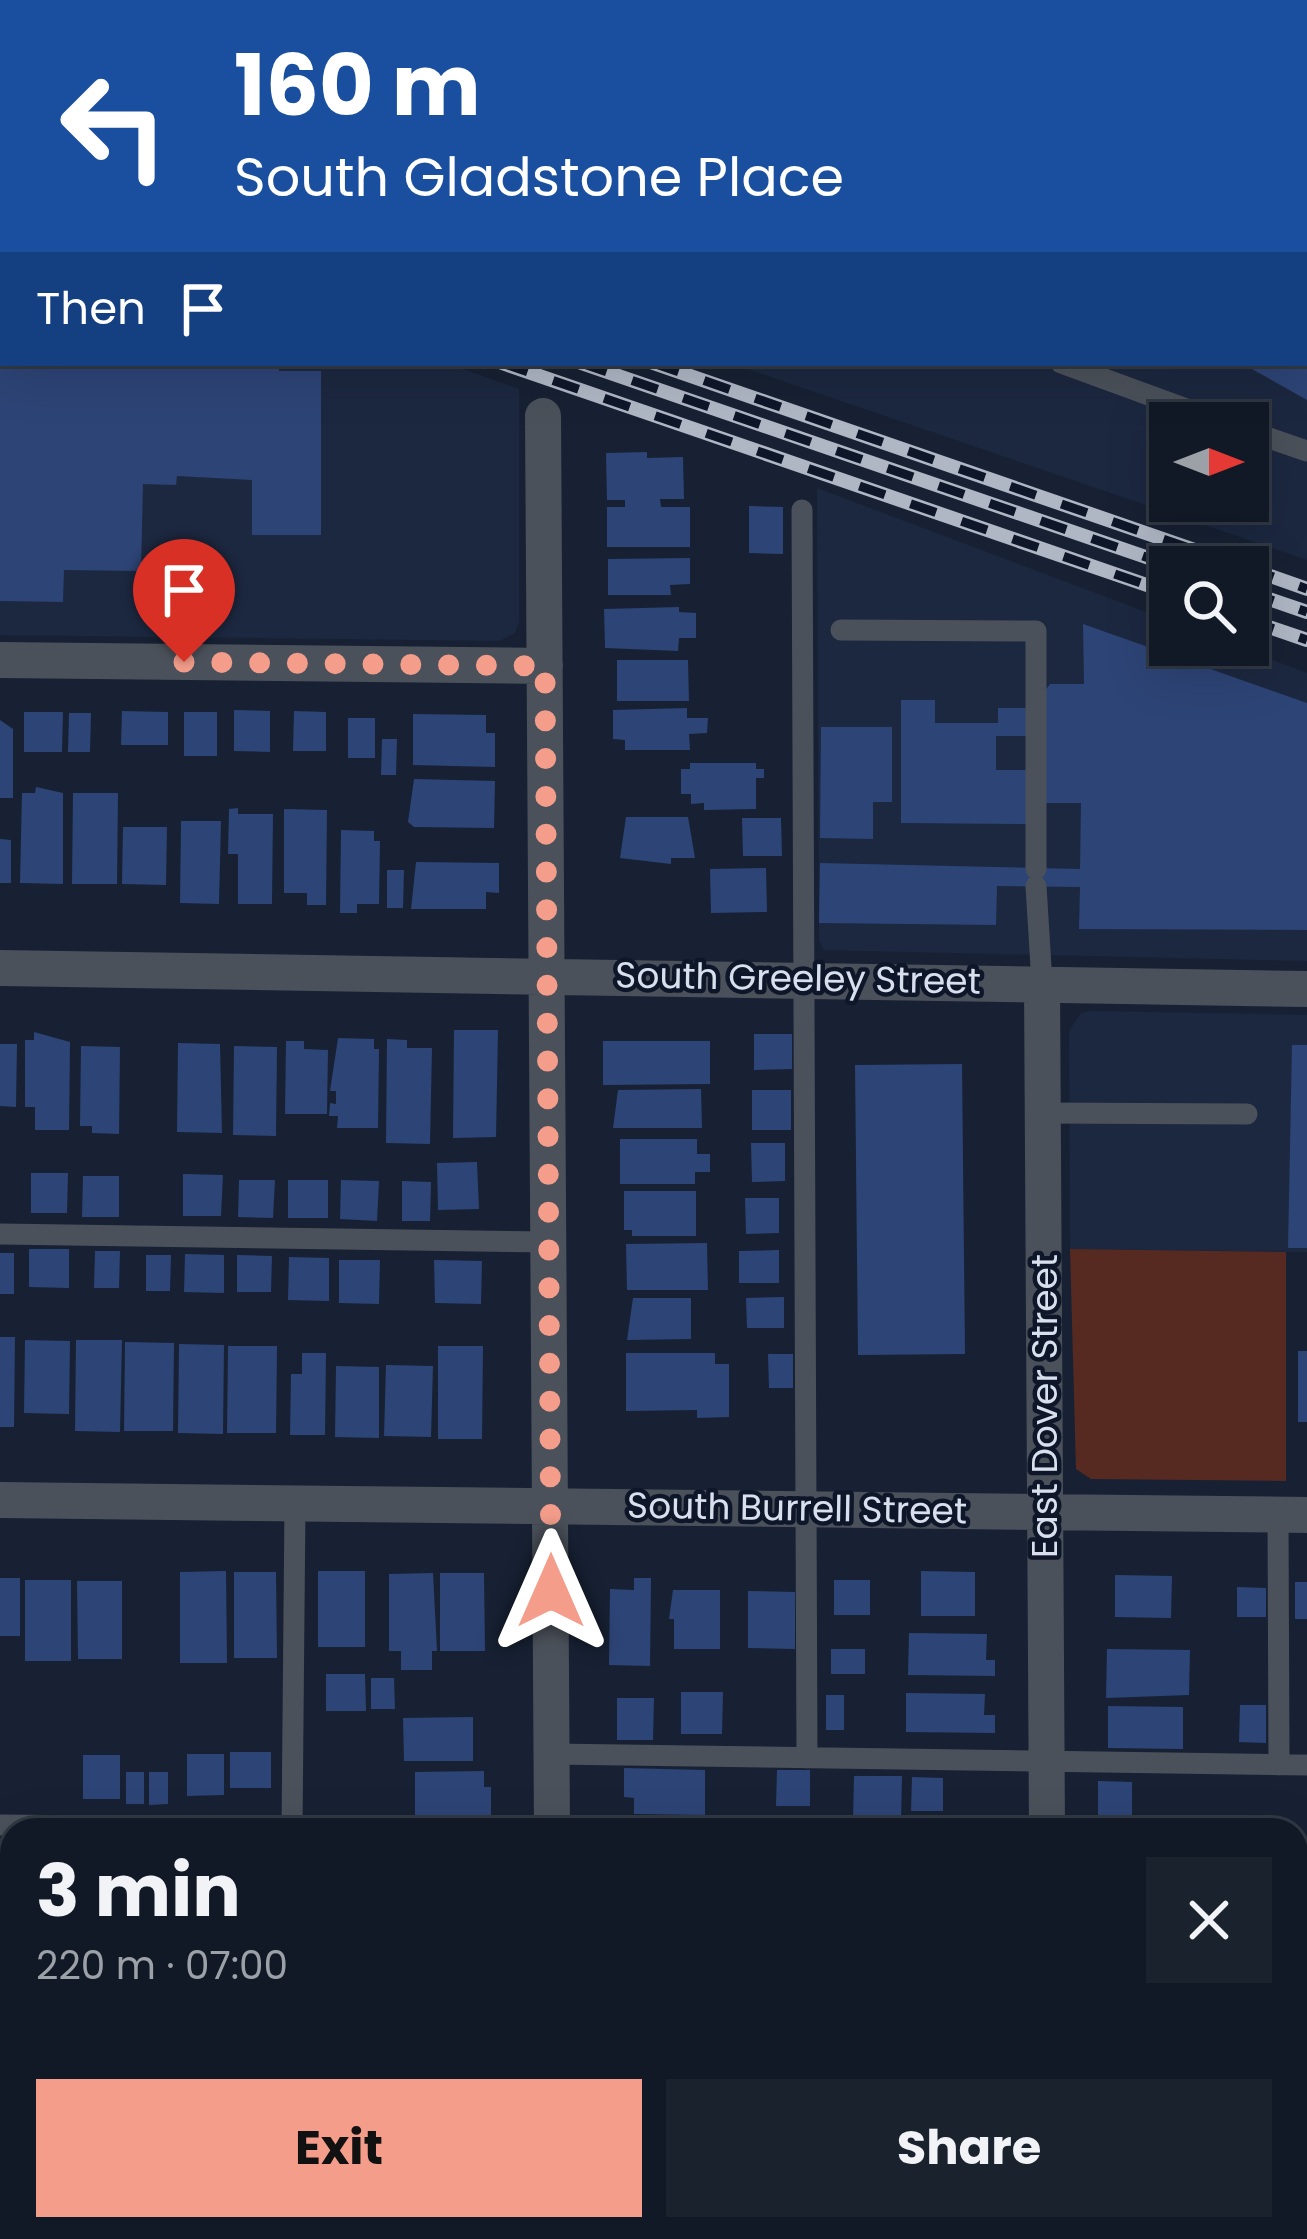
<!DOCTYPE html>
<html lang="en">
<head>
<meta charset="utf-8">
<style>
  body { margin:0; font-family:Poppins,sans-serif; background:#1a222e; color:#f1f3f6; height:100vh; display:flex; flex-direction:column; font-size:45px; white-space:nowrap }
  * { box-sizing:border-box; margin:0 }
  p { font-size:39px; color:#9ca0a7 }
  .icon { flex:none; width:66px; height:66px; fill:none; stroke:currentColor; stroke-width:2; stroke-linecap:round; stroke-linejoin:round }
  .map { position:relative; flex:1; overflow:hidden }
  .side { position:absolute; left:0px; top:1818px; width:1308px; height:423px; display:flex; flex-direction:column; background:#111926; border-radius:36px 36px 0 0; box-shadow:0 12px 48px #0002,0 0 0 3px #303843 }
  .side>* { flex:none }
  .hud { position:absolute; left:0px; top:0px; width:1308px; height:366px; box-shadow:0 12px 48px #0002,0 0 0 3px #303843; background:#1a4fa0; color:#fff; overflow:hidden }
  .needle { width:78px; rotate:90deg }
  .controls { position:absolute; left:1149px; top:402px; display:grid; gap:24px }
  .controls a { display:grid; place-items:center; width:120px; height:120px; border-radius:0px; background:#111926; box-shadow:0 12px 48px #0002,0 0 0 3px #303843; font-size:60px }
  .pin { position:absolute; display:grid; place-items:center; width:102px; height:102px; color:#fff; margin:-123px -51px; border-radius:50% 50% 50% 0; rotate:-45deg; box-shadow:0 0 12px #0007 }
  .pin .icon { rotate:45deg }
  .me { position:absolute; width:132px; margin:-66px; rotate:0deg; stroke-linejoin:round; filter:drop-shadow(0 0 9px #0008) }
  .turn { display:flex; align-items:center; gap:42px; height:252px; padding:0 36px; font-size:54px }
  .turn .icon { width:156px; height:156px; stroke-width:2.5 }
  .turn b { display:block; font-size:84px; line-height:102px }
  .then { display:flex; align-items:center; height:114px; padding:0 36px; background:#0003; gap:24px; font-size:45px }
  .round { display:grid; place-items:center; flex:none; width:126px; height:126px; border-radius:0px; background:#1a222e }
  .headline { display:flex; align-items:center; justify-content:space-between; height:204px; padding:0 36px }
  h1 { font-size:72px; font-weight:700; line-height:90px }
  .button { display:flex; gap:24px; margin-top:auto; padding:24px 36px }
  .button a { flex:1; height:138px; border-radius:0px; background:#f49d8b; color:#111; font-size:48px; font-weight:700; line-height:138px; text-align:center }
  .button a+a { background:#1a222e; color:#f1f3f6 }
  .map>svg:first-child { display:block }
</style>
</head>
<body>
<div class="map">
<svg width="1307" height="2239" viewBox="0 0 1307 2239">
  <rect width="100%" height="100%" fill="#172133"/>
  <!-- built -->
  <path fill="#1c2840" fill-rule="evenodd" d="M462,0H1307V560L730,363H1305V3H454ZM1170,423H1248V501H1170Z
    M0,210L3,363H446L519,389V622L515,633L499,641L0,635Z
    M817,488L1170,621V645H1233L1307,673V961L824,950L819,941Z
    M1091,1011L1307,1015V1252L1070,1249L1069,1031L1081,1013Z"/>
  <!-- green -->
  <path fill="#562a21" d="M1070,1249L1286,1252V1481L1091,1479L1076,1469Z"/>
  <!-- building -->
  <path fill="#2d4476" d="M0,363H279V371H321V535H252V480L177,476L176,485L143,484L141,571L64,570L63,602L0,601Z
    M1256,363H1307V400L1252,369Z
    M647,452V458L683,457L684,499H660L661,507H690V547H607V507H625V500H607L606,453Z
    M749,506L783,507V554L749,553Z
    M690,558V584L670,585L671,595H608V559Z
    M679,607V612L696,613V638H679L678,651L605,648L604,609Z
    M1083,624L1307,703V930L1079,929L1080,887L997,886L996,925L819,923L820,863L1080,869L1081,803H1043L1044,692L1050,684H1084Z
    M617,660H688L689,701H617Z
    M901,700H935V723H998V708H1026V736H996V770H1026V824L901,823Z
    M687,708V718H708L707,733L689,734L690,750H625V740L613,739V710Z
    M234,710L270,711V752L234,751Z
    M122,711L168,712V745H121Z
    M294,711L326,712V751H293Z
    M24,712H63L62,752H24Z
    M184,712H217V756H184Z
    M69,713H91L90,752H68Z
    M413,714L486,715V733H495V767L413,765Z
    M348,718H375V758H348Z
    M0,720L13,729V798H0Z
    M821,727H892V802H873V839L820,838Z
    M382,739H397L396,775H381Z
    M690,763H756V769H764V778H756V809L704,810V803L691,804V794H681V769H690Z
    M414,779L495,781L494,828L414,827L408,822Z
    M36,787L63,793V884L20,883L22,793H35Z
    M73,793H118L117,884H72Z
    M238,808V814H273L272,904H238V854H228L229,809Z
    M284,809L327,810L326,905H307V893H284Z
    M626,817H688L695,858H671V864L620,858Z
    M742,818H781L782,856H743Z
    M181,821H221L219,904L180,903Z
    M123,827H167L166,885L122,884Z
    M341,830L374,831V841H380L379,904H357V913H340Z
    M0,839L11,840V883H0Z
    M416,862L499,863V893L486,892V909H411Z
    M766,868L767,912L711,913L710,869Z
    M387,870H404L403,908H387Z
    M454,1030H498L496,1137L453,1138Z
    M34,1032L70,1042L69,1130H35V1107H25V1040H34Z
    M754,1034H792V1069L754,1070Z
    M338,1038L374,1039V1049H379L378,1128H337L338,1116H329L330,1103L336,1104V1091H330Z
    M387,1039L407,1040V1048H432L430,1144L386,1143Z
    M286,1041H304V1049L328,1050L327,1114H285Z
    M603,1041H710V1084L603,1085Z
    M178,1043L220,1044L222,1133L177,1132Z
    M0,1044H17L16,1107L0,1106Z
    M1292,1045H1307V1248H1288Z
    M81,1046L120,1047L119,1134L92,1133V1126H80Z
    M234,1046L277,1047L276,1136L233,1135Z
    M962,1064L965,1354L858,1355L855,1065Z
    M701,1089L702,1128H613L618,1090Z
    M752,1090H791V1130H752Z
    M620,1139H697V1154H710V1172H695V1184H620Z
    M751,1143H785V1181L752,1182Z
    M477,1162L479,1209L438,1210L437,1163Z
    M31,1173H68L67,1213H31Z
    M183,1174L223,1175L221,1216H183Z
    M83,1176H119V1217H82Z
    M239,1180H275L273,1218L238,1217Z
    M288,1180H328V1218H288Z
    M341,1180L379,1181L377,1221L340,1219Z
    M402,1181L431,1182L430,1221H402Z
    M624,1191H696V1236H632V1230H624Z
    M745,1198H779V1233L746,1234Z
    M707,1243L708,1290H627L626,1244Z
    M29,1249H69V1288L29,1287Z
    M779,1250V1283H739V1251Z
    M95,1251H120L119,1288H94Z
    M0,1253H14V1294H0Z
    M185,1254L224,1255V1293L184,1292Z
    M146,1255H171L170,1291H146Z
    M237,1255L272,1256L271,1292H237Z
    M289,1257L329,1258V1301L288,1300Z
    M339,1260H380L379,1304L339,1303Z
    M434,1260L482,1261L481,1304L435,1303Z
    M784,1297V1328H747L746,1298Z
    M633,1298H691V1339L627,1340Z
    M0,1337H15L14,1427H0Z
    M25,1340L70,1341L69,1414L24,1413Z
    M76,1340H122L120,1432L75,1431Z
    M125,1342L174,1343L173,1431H124Z
    M179,1344L224,1345L223,1434L178,1433Z
    M228,1346H277L276,1433H227Z
    M438,1346H483L482,1439H438Z
    M1298,1351H1307V1422H1298Z
    M302,1353H326L325,1435H290L291,1374H302Z
    M626,1353H715V1364H729V1417L697,1418V1410L626,1411Z
    M768,1354H793V1388H769Z
    M386,1365L433,1366L431,1437L384,1436Z
    M336,1366L379,1367V1438L335,1437Z
    M226,1571L227,1663H180V1572Z
    M318,1571H365V1647H318Z
    M921,1571L975,1572V1616H921Z
    M234,1572H276L277,1658H234Z
    M433,1573L437,1651H432V1670H401V1651H389V1574Z
    M440,1573H484L485,1651H440Z
    M1115,1575L1172,1576L1171,1618L1115,1617Z
    M0,1578H20V1636H0Z
    M634,1578H651L650,1666L609,1665L610,1589L634,1590Z
    M25,1580H71V1661H25Z
    M834,1580H870V1615H834Z
    M77,1581H122V1659H78Z
    M1295,1582H1307V1619H1295Z
    M1237,1587L1266,1588V1617H1237Z
    M673,1590H720V1649H674V1619H669Z
    M748,1591L795,1592V1649L748,1648Z
    M909,1633L987,1634L986,1660H995V1676L908,1675Z
    M831,1649H865V1674H831Z
    M1107,1649L1190,1650L1189,1695L1106,1698Z
    M326,1674H365L366,1711H326Z
    M371,1678H394L395,1709H371Z
    M681,1692H723L722,1734H681Z
    M906,1693L985,1694L984,1715H995V1733L906,1732Z
    M826,1695H844V1730H826Z
    M617,1698H654L653,1740H617Z
    M1240,1705H1266V1743L1239,1742Z
    M1108,1706L1183,1707V1749L1108,1748Z
    M473,1717V1761H404L403,1718Z
    M230,1752H271V1788H230Z
    M187,1754H224V1795L187,1796Z
    M83,1755H120V1799H83Z
    M624,1768L705,1770V1815L634,1814V1798L624,1797Z
    M777,1770H810V1806H776Z
    M484,1771V1787H491V1816H415V1772Z
    M126,1772H144V1804H126Z
    M149,1772H168V1804L149,1805Z
    M854,1776H902L901,1822L853,1821Z
    M912,1777L943,1778V1811H911Z
    M1098,1781L1132,1782V1816L1098,1815Z
    M423,1819H487V1830H423Z
    M627,1822H714V1830H627Z
    M0,1886H12V1943H0Z
    M0,1990H12V2080H0Z
    M1296,2097H1307V2171H1296Z
    M0,2208H12V2229L74,2230V2239H0Z
    M173,2229H213V2239H173Z
    M251,2229H287L288,2239H251Z
    M398,2229H457V2239H398Z
    M637,2229H712V2239H637Z
    M882,2229H988V2235L883,2239Z"/>
  <g fill="none" stroke-linecap="round" stroke-linejoin="round">
    <!-- lane -->
    <path stroke="#4b515a" stroke-width="21" d="M0,0L3,6
      M520,0L522,3
      M1112,3L1115,0
      M1061,363L1225,423
      M1248,431L1307,451
      M802,510L807,1758
      M841,630L1036,631V869
      M1036,886L1042,983
      M1042,1113L1247,1114
      M0,1234L549,1242
      M1278,1515L1279,1765
      M552,1754L1307,1765
      M0,1825L292,1828
      M292,1830L295,1503
      M230,2229V2239
      M815,2229V2239"/>
    <!-- street -->
    <path stroke="#4b515a" stroke-width="36" d="M543,416L552,1830
      M0,660L545,666
      M0,968L1307,989
      M1042,983L1047,1830
      M0,1500L1307,1515
      M1296,2013L1307,2014
      M0,2143H12
      M555,2229V2239
      M1049,2229V2239"/>
    <!-- primary -->
    <path stroke="#758094" stroke-width="36" d="M161,3L169,0
      M343,3L351,0
      M0,66L3,65
      M0,131L3,130"/>
    <defs>
      <path id="rail" d="M0,138L3,139
        M0,163L3,164
        M0,190L3,191
        M502,363L1170,593
        M581,363L1175,567
        M653,363L1244,567
        M1248,568L1307,589
        M1248,592L1307,612
        M1248,620L1307,640"/>
    </defs>
    <!-- rail casing -->
    <use href="#rail" stroke="#afb7c5" stroke-width="14"/>
    <!-- rail -->
    <use href="#rail" stroke="#0e1729" stroke-width="9" stroke-dasharray="27" stroke-linecap="butt"/>
  </g>
  <g fill="none" stroke-linecap="round" stroke-linejoin="round">
    <!-- route -->
    <path stroke="#f49d8b" stroke-width="21" stroke-dasharray="0 37.8" d="M184,662L545,666L551,1591"/>
  </g>
  <g text-anchor="middle" dominant-baseline="central" stroke-width="9" stroke-linejoin="round" paint-order="stroke">
    <!-- street labels -->
    <g font-size="36" fill="#d9e0ed" stroke="#0e1729">
      <text transform="translate(798 978) rotate(1)">South Greeley Street</text>
      <text transform="translate(1044 1406) rotate(-90)">East Dover Street</text>
      <text transform="translate(797 1508) rotate(1)">South Burrell Street</text>
    </g>
  </g>
</svg>
<div class="controls">
<a><svg class="needle" viewBox="-14 -14 28 28"><path d="M0-13l5 13h-10z" fill="#e53935"/><path d="M0 13l5-13h-10z" fill="#9ca0a7"/></svg></a>
<a><svg class="icon" aria-label="search" viewBox="0 0 24 24"><circle cx="10" cy="10" r="6"/><path d="M15 15l6 6"/></svg></a>
</div>
<div class="pin" style="left:184px;top:662px;background:#d93025"><svg class="icon" aria-label="arrive" viewBox="0 0 24 24"><path d="M6 21V4h12l-3 4 3 4H6"/></svg></div>
<svg class="me" style="left:551px;top:1591px" viewBox="-20 -20 40 40"><path d="M0-17L14 15 0 8-14 15z" fill="#f49d8b" stroke="#fff" stroke-width="4"/></svg>
<div class="hud">
<div class="turn"><svg class="icon" aria-label="left" viewBox="0 0 24 24"><path d="M17 20v-9H6M10 6l-5 5 5 5"/></svg><div><b>160 m</b>South Gladstone Place</div></div>
<div class="then">Then<svg class="icon" aria-label="arrive" viewBox="0 0 24 24"><path d="M6 21V4h12l-3 4 3 4H6"/></svg></div>
</div>
<section class="side">
<div class="headline"><div><h1>3 min</h1><p>220 m · 07:00</p></div><a class="round"><svg class="icon" aria-label="close" viewBox="0 0 24 24"><path d="M6 6l12 12M18 6L6 18"/></svg></a></div>
<div class="button"><a>Exit</a><a>Share</a></div>
</section>
</div>
</body>
</html>
